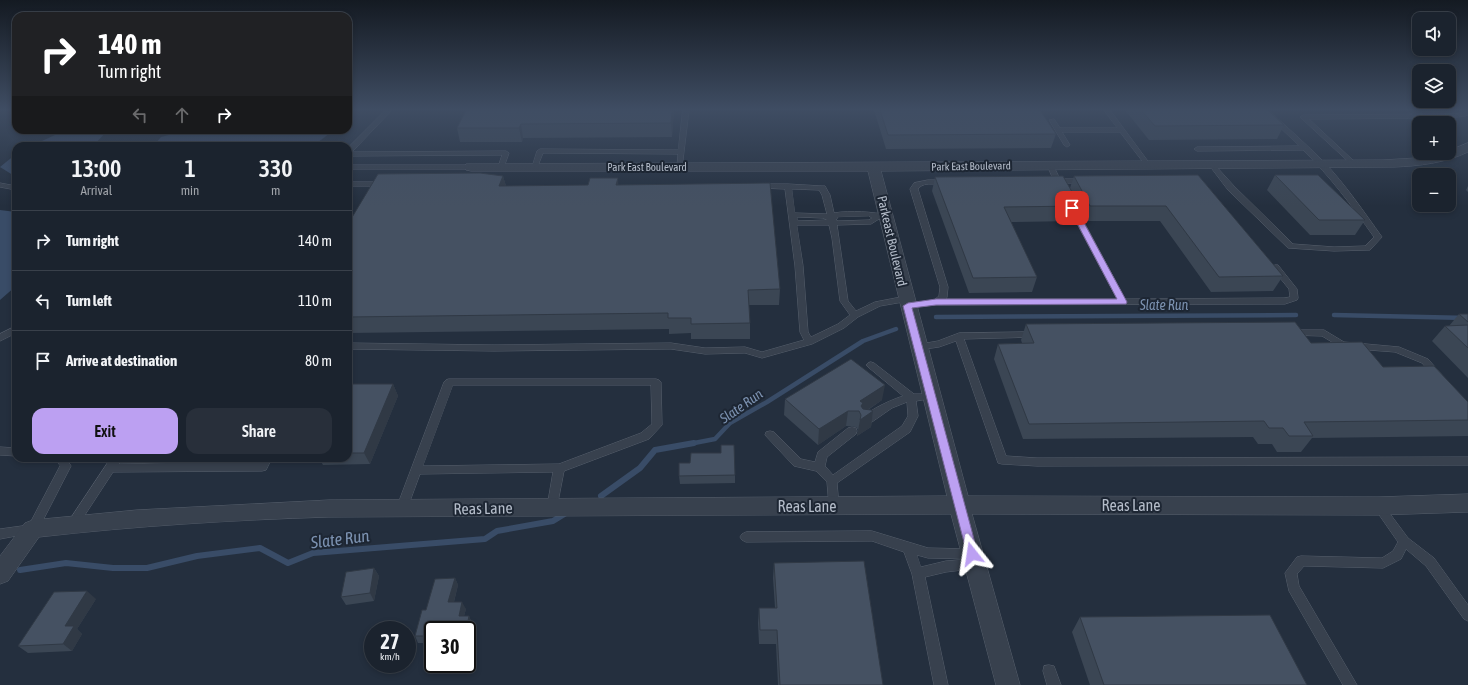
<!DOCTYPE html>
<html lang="en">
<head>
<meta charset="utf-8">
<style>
  body { margin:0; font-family:"Asap Condensed",sans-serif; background:#282f3a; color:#f1f3f6; height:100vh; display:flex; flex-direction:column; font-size:15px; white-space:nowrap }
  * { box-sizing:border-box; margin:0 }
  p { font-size:13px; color:#a0a4aa }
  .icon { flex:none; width:22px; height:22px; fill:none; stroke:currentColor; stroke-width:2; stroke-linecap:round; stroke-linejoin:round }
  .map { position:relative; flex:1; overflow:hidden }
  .side { position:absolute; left:12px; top:142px; width:340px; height:320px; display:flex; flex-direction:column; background:#1b232e; border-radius:12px; box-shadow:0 2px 6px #0003,0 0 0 1px #39404a }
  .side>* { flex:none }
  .banner { position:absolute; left:12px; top:12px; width:340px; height:122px; border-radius:12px; box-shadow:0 2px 6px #0003,0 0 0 1px #39404a; background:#202124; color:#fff; overflow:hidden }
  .fabs { position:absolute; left:1412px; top:12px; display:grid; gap:8px }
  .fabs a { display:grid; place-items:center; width:44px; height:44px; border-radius:8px; background:#1b232e; box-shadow:0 2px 6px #0003,0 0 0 1px #39404a; font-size:20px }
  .speed { position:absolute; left:364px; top:621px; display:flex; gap:8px; font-size:20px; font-weight:700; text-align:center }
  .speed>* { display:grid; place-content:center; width:52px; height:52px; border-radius:50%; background:#1b232e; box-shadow:0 2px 6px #0003,0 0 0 1px #39404a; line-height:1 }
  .speed small { font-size:10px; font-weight:400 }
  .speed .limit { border:2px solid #111; border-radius:6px; background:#fff; color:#111 }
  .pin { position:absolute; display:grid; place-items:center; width:34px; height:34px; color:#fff; margin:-17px; border-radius:8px; box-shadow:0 2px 6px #0006 }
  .me { position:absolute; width:44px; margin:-22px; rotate:345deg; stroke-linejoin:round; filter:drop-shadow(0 0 3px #0008) }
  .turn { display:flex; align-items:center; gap:14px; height:84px; padding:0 20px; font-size:18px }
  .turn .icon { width:52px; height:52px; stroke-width:2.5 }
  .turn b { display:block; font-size:28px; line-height:34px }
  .lanes { display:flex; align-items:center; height:38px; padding:0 20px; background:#0003; justify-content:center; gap:20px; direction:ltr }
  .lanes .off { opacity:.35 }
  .eta { display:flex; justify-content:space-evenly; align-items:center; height:68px; text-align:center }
  .eta b { font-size:24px; font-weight:600; line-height:28px }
  .action { display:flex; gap:8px; margin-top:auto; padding:8px 20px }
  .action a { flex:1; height:46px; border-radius:12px; background:#bca0f2; color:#111; font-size:16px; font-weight:600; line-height:46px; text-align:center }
  .action a+a { background:#282f3a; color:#f1f3f6 }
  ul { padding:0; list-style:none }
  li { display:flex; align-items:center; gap:12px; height:60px; padding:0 20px; border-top:1px solid #39404a }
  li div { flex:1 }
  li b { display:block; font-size:15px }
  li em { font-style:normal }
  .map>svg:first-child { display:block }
</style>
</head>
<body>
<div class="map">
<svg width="1468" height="685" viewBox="0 0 1468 685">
  <rect width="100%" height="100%" fill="#242f3e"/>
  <!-- water -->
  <path fill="#394c67" d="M66,130H108L93,146H31Z
    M188,130H334L313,146H157L155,144L161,137Z
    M16,154V177L0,167Z
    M0,210L16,212V286L0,300Z"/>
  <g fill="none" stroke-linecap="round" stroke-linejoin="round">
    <!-- stream-far1 -->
    <path stroke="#394c67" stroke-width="4.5" d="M1334,315L1468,318
      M936,317L1296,315
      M689,444L715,439L730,423L767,402L863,341L896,329"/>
    <!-- stream -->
    <path stroke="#394c67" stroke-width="6" d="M601,496L640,468L655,450L694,443
      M20,570L66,563L113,568H147L197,556L260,548L288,563L313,553L485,539L497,531L553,521L566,513"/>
    <defs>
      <path id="lane" d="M386,110H392L352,152L506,151L509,153L504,167L501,169L498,167L502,155L348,156V148Z
        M683,110H689L682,168H678L677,167L678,154L543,153L537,168H533L532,167L537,151L540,149L678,150Z
        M1104,110H1110L1150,164V166H1146L1120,132H1062L1070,145L1067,147L1064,145L1049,120L1054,119L1060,128H1117Z
        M1262,110H1268C1287,127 1306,144 1324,162C1345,184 1364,212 1382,237L1370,250L1334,251L1288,248L1228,190L1209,165L1210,164H1214L1234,186L1293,244L1334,247L1365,246L1374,237C1352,206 1330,176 1303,150L1197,151L1194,149L1197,147L1299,146Z
        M1468,111V115L1465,116L1447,118L1309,119L1356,163L1357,164L1354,166L1352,165L1300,117L1303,115L1447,114L1462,113Z
        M1050,163L1053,165L1060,179H1084L1088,181L1084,183H1063V187H1057L1056,183L1049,181L1053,179L1047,165Z
        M348,165H471L474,167L471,169H348Z
        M928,180H946L950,182C941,188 925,179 918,189L948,287L947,297L946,299H1117L1067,205L1071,203L1075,205L1125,299L1284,298L1290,297L1289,289L1271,267L1275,265H1278L1297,289L1298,298L1297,300L1285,304L936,305L905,308L904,306L905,304L934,300L939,296L940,287L910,189L914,183Z
        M348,182H382L386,184L382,186H348Z
        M0,183L16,186V190L0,187Z
        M756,184H788L822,186H825L830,195L834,213C852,210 871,212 889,215V219H879L871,224L837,225L848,301L856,311L875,302L906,296L909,297L910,299L909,301L880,306L858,317L844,328L812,344L762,358L745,353L705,354L671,349L494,351L348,349V343L494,345L671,343L705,348L745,347L762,352L804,340L800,332L795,266L785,189L759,188L755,186ZM792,189L819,190L822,195L827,214L795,213ZM869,216L872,218L869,220L838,221L836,220L838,217ZM797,217L823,218L827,220L798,221ZM797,225H829L832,238L840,301L850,315L838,324L811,337L808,332L803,266Z
        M16,326V333L0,341V334Z
        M1291,330H1324L1344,342L1399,347L1428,359L1442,375L1440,377H1434L1422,363L1395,352L1342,348L1322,336L1288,335L1287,333L1288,331Z
        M1034,332L1038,335L1037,337L964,339L1006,456L1037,458L1468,457V465L1037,466L1002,464L998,463L997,460L956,341L939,347L918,350L913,347L915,345L938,341L959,333Z
        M871,362L874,363L914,394H934L936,396L934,398L916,401L918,416L910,432L837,483L839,506L838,509L834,511L830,509L829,506L827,482L816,471L794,466L765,435L766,432L770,431L774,432L801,459L815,462L818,452L848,428L852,427L856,428L857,431L856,434L827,457L825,466L833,475L902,426L908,416L907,402L892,408L869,424H861L860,421C867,410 891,400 903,396L868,367L866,365L868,363Z
        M449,379H656L659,380L661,382L662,425L649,439L564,471L557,507L556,510L552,512L548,510L547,507L553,472L420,474L406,512L402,514L398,512L396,509L444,382L446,380ZM453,385H651L652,424L641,433L559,464L423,466Z
        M0,447L16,448V456L0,455Z
        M55,458H66L71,466L37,532L0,539V529L29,525L60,466Z
        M111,458H122L119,464L170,463L174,458H184L181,463H259L262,458H272L266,470L262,471L113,472L77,527L73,529L69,527L67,524Z
        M1378,501L1382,503L1408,538L1434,558L1468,605V621L1464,619L1426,566L1406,549L1401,559L1383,568L1304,566L1297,574L1299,586L1357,685H1343L1289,591L1285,573L1297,557L1301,556L1382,558L1393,551L1398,542L1373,506L1374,503Z
        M872,531L928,548L972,549L976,550L978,554L976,558L972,559L979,560L981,564L979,568L946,572L925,577L948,685H934L912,574L904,552L872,541L746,542L742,540L740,537L742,534L746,532ZM917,555L928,558L971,559L946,561L921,567Z
        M1049,665L1054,666L1061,685H1047L1043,671L1044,666Z"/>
      <path id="street" d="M1468,143V152C1445,163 1419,166 1394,167L881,171L968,496L1378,497L1468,494V512L1378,515L972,514L1020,685H996L951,514L329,517C233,520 135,526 39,537L8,581L0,584V556L25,523L33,520L137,510L329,500L947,496L868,171H471L466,170L465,167L466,164L1383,160L1416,158L1449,153V151Z"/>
    </defs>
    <!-- lane casing -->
    <use href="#lane" stroke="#565f6c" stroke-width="1"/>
    <!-- street casing -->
    <use href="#street" stroke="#565f6c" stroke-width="1"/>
    <!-- lane -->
    <use href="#lane" fill="#38414e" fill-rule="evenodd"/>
    <!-- street -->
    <use href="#street" fill="#38414e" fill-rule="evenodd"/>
  </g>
  <!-- wall -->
  <path fill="#3b4654" d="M466,110H674L672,137L523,138L522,142H460L457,128Z
    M874,110H1040L1056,134L1051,148L886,149Z
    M1125,110H1268L1284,125L1277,139L1149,140Z
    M1198,175L1283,276L1273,291L1211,292L1160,221H1085L1079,209L1074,221L1011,222L1037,277L1032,292L969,293L932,191L935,177L1070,188L1074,176Z
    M1275,175L1365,220L1355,235H1310L1267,190Z
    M503,176L506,186L588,185L618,178V185L780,289L779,305H749L750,323V339H691V333L669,334V329L348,333V224Z
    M1468,186V192L1466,190Z
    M1459,314H1468V378L1432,341L1445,326H1449Z
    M1026,324L1311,343L1383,367L1468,402V436L1312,438L1301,452H1277L1272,444H1258L1253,437L1023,439L994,359L998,344L1022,343L1021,340Z
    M393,384L398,396L370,464L323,465L319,458H348V387Z
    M785,399L882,400L868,410L873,411L871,427L857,436L858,430L856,427L846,426L818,445L784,415Z
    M735,475V483L680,484L679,476Z
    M774,563L883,685H778L776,644H759L758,623L759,608H775L773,578Z
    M374,568L379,576L374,601L346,605L341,597Z
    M455,578L458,585L454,602L466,609L464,616H469L472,623L467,642V630H433V643H418L415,636L426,610Z
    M96,599L77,629L82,634L72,651L28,653L18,646Z
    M1080,617L1307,685H1090L1072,632Z"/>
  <!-- shaded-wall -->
  <path fill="#303945" d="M672,110H674L672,137L671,123Z
    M521,124L523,138L522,142L519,128Z
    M503,176L507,190L499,186Z
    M618,178L619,192L616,185Z
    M393,384L398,396L370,464L364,453Z
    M885,385L882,400L861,414L859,411L860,401Z
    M848,411L846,426L818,445L819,429Z
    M873,411L871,427L857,436L860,420Z
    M374,568L379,576L374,601L370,593Z
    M455,578L458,585L452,609L448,602Z
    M87,591L96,599L77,629L82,634L72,651L63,644L65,626Z
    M462,602L466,609L462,623L459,616Z
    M469,616L472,623L467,642V630H466Z"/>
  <!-- building -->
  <path fill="#455162" stroke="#303945" d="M466,110H672L671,123L521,124L519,128H457Z
    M880,110H1040L1056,134L888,135Z
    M1141,110H1268L1284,125L1155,126Z
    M480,173L503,176L499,186L588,185L590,178H618L616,185L770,183L780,289L748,290L750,323L691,324V318H668V313L348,317V224L378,174Z
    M1198,175L1283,276L1219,277L1166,206H1090L1074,176Z
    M1275,175H1318L1365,220H1319Z
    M1063,176L1080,206L1004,207L1037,277L973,278L935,177Z
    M1459,314H1468V322Z
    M1295,322L1311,343L1362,342L1383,367L1434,366L1468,402V420L1304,422L1313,436H1289L1283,428H1269L1264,421L1029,424L998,344L1034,343L1026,324Z
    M1468,325V348L1445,326Z
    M851,359L885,385L860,401L863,403L861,406L863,409L871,410L873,411L860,420L861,415L859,411H848L819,429L785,399Z
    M349,384H393L364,453H348V387Z
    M721,445H734L735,475L679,476V463H690L691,453H721Z
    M864,561L883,685H780L777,630H760L759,608H777L774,563Z
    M374,568L370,593L341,597L346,572Z
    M455,578L448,602H462L459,616H469L466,630H433V636H415L422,610H426L435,579Z
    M87,591L65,626H74L63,644L18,646L54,592Z
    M1270,615L1307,685H1104L1080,617Z"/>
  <!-- sky -->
  <linearGradient id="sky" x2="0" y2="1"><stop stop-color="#141a22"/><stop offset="0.53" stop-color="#3f4d63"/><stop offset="1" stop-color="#3f4d63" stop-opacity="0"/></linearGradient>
  <rect width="1468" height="206" fill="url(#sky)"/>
  <!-- route -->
  <path fill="#bca0f2" stroke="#7a689d" d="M1072,205L1076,208L1127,302L1126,304L936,305L912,308L978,554L977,558L972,559L968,558L967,554L903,306L908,303L936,299H1117L1069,208Z"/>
  <g text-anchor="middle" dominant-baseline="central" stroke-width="4" stroke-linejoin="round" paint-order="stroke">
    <!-- far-street labels -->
    <g font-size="11" fill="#b4bcc9" stroke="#1d2633">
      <text transform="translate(971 166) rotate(-1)">Park East Boulevard</text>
      <text x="647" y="167">Park East Boulevard</text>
    </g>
    <!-- street labels -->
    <g font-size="13" fill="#b4bcc9" stroke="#1d2633">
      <text transform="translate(892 241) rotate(77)">Parkeast Boulevard</text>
    </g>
    <!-- water labels -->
    <g font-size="14" font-style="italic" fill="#7c92b1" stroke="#1d2633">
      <text x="1164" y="305">Slate Run</text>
      <text transform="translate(741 406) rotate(-35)">Slate Run</text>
    </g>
    <!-- near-street labels -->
    <g font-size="16" fill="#b4bcc9" stroke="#1d2633">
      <text x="1131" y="505">Reas Lane</text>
      <text x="807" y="506">Reas Lane</text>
      <text transform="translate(483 508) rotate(-1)">Reas Lane</text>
    </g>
    <!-- near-water labels -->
    <g font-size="17" font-style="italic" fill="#7c92b1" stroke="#1d2633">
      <text transform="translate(340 539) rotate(-7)">Slate Run</text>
    </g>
  </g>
</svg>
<div class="fabs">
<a><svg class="icon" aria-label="sound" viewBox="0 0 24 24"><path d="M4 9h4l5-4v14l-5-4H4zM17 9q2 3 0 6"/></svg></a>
<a><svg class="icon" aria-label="layers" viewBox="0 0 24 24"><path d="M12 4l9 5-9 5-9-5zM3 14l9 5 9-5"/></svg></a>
<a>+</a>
<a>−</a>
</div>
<div class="speed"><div>27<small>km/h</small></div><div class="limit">30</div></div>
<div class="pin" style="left:1072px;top:208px;background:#d93025"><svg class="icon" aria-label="arrive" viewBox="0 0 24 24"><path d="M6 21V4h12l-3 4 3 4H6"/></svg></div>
<svg class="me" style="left:972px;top:554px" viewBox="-20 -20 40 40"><path d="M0-17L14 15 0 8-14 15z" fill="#bca0f2" stroke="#fff" stroke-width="4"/></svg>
<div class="banner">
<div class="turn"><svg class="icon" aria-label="right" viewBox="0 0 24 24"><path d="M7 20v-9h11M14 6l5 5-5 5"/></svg><div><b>140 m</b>Turn right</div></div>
<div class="lanes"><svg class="icon off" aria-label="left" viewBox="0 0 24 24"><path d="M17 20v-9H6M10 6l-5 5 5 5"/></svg><svg class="icon off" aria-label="ahead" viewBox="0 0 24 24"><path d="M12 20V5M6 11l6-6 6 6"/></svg><svg class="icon" aria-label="right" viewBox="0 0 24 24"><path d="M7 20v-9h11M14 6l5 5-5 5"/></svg></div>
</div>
<section class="side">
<div class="eta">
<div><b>13:00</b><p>Arrival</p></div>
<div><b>1</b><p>min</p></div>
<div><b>330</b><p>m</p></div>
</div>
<ul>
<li><svg class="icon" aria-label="right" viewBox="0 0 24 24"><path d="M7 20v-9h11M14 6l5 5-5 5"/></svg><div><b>Turn right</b></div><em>140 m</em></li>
<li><svg class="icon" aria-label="left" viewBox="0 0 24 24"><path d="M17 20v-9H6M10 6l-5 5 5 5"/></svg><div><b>Turn left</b></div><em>110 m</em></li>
<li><svg class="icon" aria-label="arrive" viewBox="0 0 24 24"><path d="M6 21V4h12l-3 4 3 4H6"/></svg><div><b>Arrive at destination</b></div><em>80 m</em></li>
</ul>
<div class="action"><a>Exit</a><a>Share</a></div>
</section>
</div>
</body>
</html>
